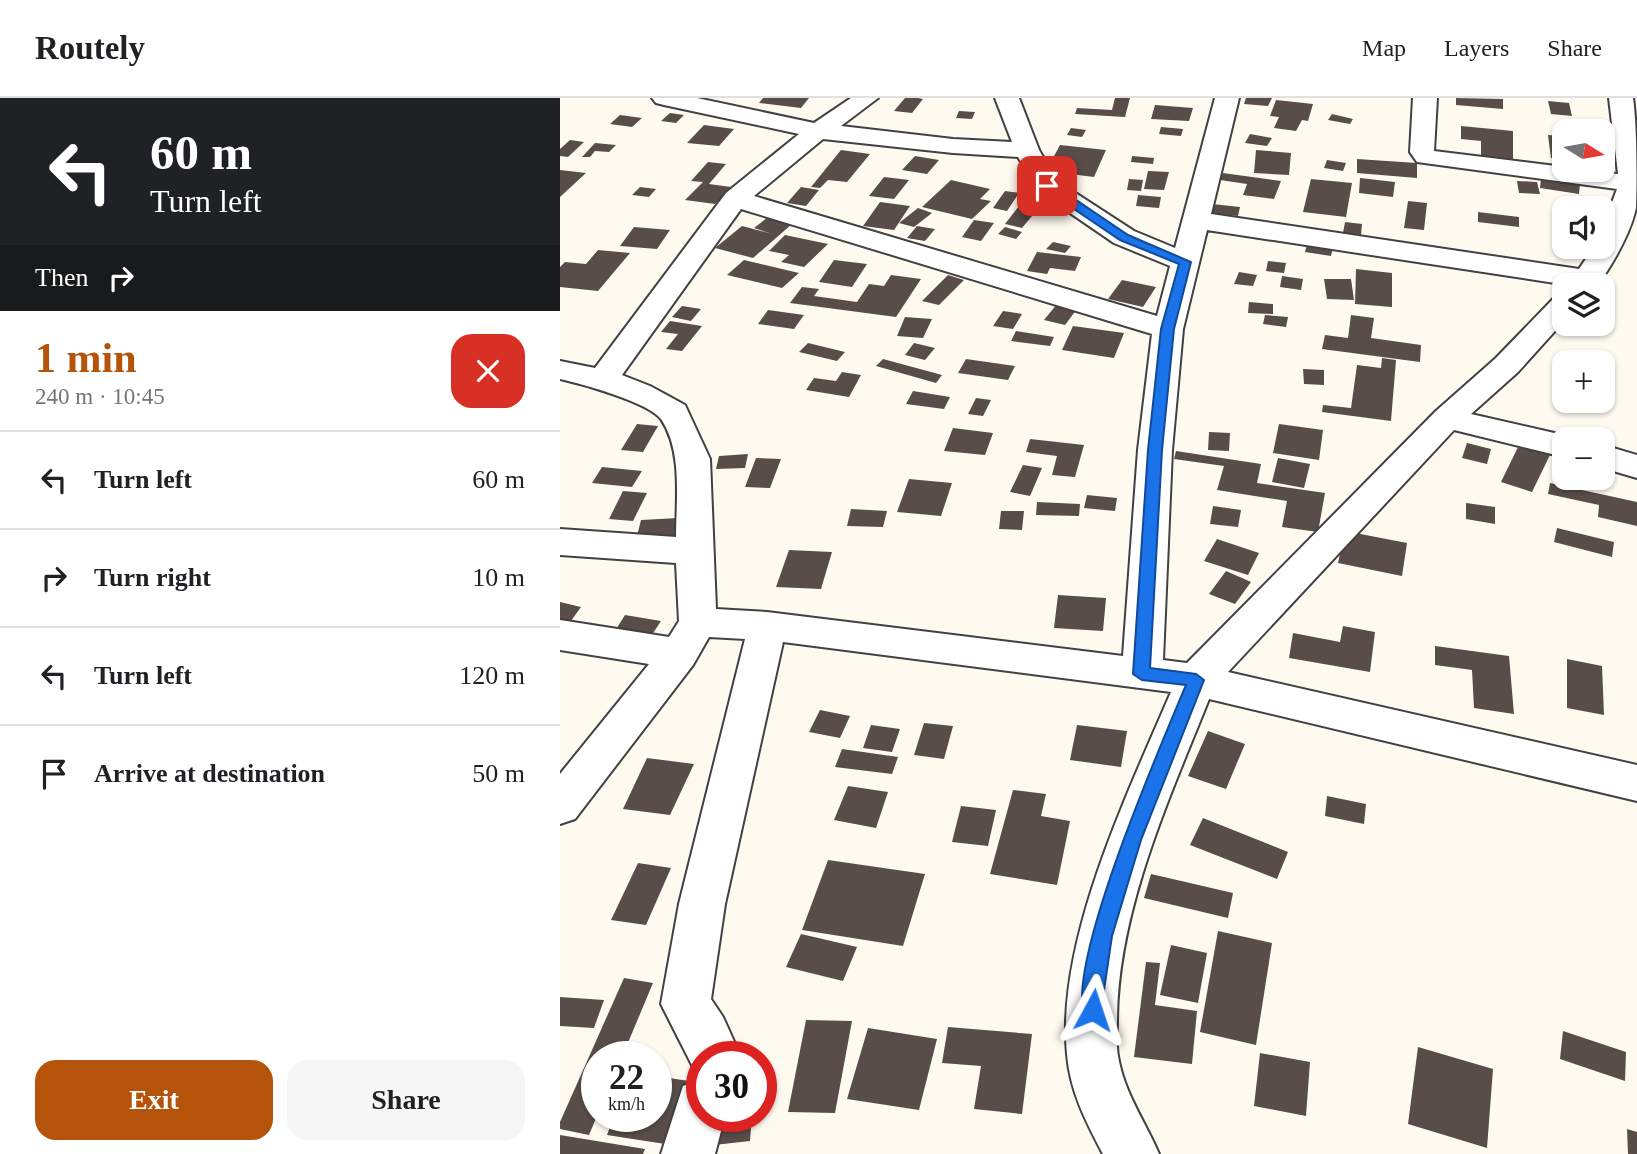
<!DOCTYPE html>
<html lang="en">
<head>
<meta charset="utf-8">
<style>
  body { margin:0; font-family:Georgia,serif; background:#f6f6f6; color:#202124; height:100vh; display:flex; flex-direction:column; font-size:26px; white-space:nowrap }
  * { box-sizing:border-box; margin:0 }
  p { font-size:23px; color:#757577 }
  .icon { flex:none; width:38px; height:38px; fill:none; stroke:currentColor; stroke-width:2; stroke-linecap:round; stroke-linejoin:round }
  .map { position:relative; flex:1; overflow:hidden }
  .details { display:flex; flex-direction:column; background:#fff; width:560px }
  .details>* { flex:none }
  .top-card { background:#202124; color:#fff; overflow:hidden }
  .needle { width:46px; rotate:101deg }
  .controls { position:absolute; left:992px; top:21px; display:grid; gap:14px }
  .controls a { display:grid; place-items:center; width:63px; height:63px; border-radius:14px; background:#fff; box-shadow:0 2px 5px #0004; font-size:35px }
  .speed { position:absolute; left:21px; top:943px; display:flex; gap:14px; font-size:35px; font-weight:700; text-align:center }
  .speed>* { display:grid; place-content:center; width:91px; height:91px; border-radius:50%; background:#fff; box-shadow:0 2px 5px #0004; line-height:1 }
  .speed small { font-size:18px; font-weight:400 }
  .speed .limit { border:10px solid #d22; background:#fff; color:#111 }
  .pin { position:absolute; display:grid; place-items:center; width:60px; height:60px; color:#fff; margin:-30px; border-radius:14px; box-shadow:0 4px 10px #0006 }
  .me { position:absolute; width:77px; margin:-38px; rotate:5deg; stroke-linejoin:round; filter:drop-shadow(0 0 5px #0008) }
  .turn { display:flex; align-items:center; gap:24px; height:147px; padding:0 35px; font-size:32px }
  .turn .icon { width:91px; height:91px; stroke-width:2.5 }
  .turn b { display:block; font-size:49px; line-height:60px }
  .then { display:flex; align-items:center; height:66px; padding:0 35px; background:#0003; gap:14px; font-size:26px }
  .round { display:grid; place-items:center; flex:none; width:74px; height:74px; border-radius:21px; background:#f6f6f6 }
  .summary { display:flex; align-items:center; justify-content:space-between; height:119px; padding:0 35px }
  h1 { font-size:42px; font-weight:600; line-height:52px; color:#b45309 }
  .cta { display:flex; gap:14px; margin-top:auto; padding:14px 35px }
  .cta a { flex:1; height:80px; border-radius:21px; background:#b45309; color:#fff; font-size:28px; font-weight:600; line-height:80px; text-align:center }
  .cta a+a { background:#f6f6f6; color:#202124 }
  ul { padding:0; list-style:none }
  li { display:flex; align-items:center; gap:21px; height:98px; padding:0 35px; border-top:2px solid #e0e0e0 }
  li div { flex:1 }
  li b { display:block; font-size:26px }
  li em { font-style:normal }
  header { display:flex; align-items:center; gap:42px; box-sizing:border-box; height:98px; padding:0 35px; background:#fff; border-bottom:2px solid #e0e0e0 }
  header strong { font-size:33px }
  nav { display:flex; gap:38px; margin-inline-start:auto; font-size:24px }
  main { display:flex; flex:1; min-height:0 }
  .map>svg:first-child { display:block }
</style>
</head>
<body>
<header>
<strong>Routely</strong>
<nav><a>Map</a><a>Layers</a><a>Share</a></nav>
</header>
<main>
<section class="details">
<div class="top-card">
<div class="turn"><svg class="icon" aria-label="left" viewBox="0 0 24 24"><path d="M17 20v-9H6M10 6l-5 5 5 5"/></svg><div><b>60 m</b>Turn left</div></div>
<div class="then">Then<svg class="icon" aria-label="right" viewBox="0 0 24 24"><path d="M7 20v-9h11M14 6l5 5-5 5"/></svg></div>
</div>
<div class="summary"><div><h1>1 min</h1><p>240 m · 10:45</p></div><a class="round" style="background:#d93025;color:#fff"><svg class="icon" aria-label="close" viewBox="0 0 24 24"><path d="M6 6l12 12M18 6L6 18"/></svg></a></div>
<ul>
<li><svg class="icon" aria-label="left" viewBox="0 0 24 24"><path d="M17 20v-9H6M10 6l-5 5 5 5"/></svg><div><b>Turn left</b></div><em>60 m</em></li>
<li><svg class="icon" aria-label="right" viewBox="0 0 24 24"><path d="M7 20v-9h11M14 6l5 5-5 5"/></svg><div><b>Turn right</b></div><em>10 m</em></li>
<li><svg class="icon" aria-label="left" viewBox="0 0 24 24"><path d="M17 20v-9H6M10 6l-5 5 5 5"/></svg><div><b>Turn left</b></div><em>120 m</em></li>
<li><svg class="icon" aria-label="arrive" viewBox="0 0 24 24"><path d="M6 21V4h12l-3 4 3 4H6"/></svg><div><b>Arrive at destination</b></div><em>50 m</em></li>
</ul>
<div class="cta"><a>Exit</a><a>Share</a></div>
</section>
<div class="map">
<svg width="1077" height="1056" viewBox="0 0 1077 1056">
  <rect width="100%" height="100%" fill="#fffaf0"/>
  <!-- building -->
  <path fill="#584d49" d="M203,0H249L241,10L199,5Z
    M345,0H358L363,1L352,15L334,13Z
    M555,0H570L565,19L515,16L517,10L552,12Z
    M686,0H712L708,8L684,6Z
    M896,0L943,1V11L896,7Z
    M716,2L753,6L748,23L742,22L736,33L714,30L719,19L710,18Z
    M988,3L1009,5L1012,18L991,16Z
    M595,7L633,10L629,23L591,21Z
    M399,13L415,14L412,21L396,20Z
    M110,15L124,17L116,25L101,23Z
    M772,16L793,21L790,26L768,22Z
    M60,17L82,20L72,29L50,26Z
    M144,27L174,31L159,48L127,45Z
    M901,28L953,33V62L921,59V43L901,41Z
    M601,29L623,31L621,38L599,36Z
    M511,30L526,32L522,39L507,37Z
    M690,36L712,40L707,48L685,45Z
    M988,37L1004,38V61L991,60Z
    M10,42L24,44L8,59L0,58V51Z
    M35,45L56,47L49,54L35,53L30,59H22Z
    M500,47L546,52L534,79L486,73Z
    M281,52L310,56L287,84L268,82L260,90L251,89Z
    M696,52L731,55L729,77L694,75Z
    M355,58L379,62L367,76L342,72Z
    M572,58L594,60L593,66L571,64Z
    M797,61L857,65V80L797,75Z
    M767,62L786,65L783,73L764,70Z
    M148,64L166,66L149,86L171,89L155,106L125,102L143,84L131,83Z
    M0,72L26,75L0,99Z
    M588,73L609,74L604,92L584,91Z
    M663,75L721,83L714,101L683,97L687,86L660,82Z
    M324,79L349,82L334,101L309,98Z
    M800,80L835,84L833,99L799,95Z
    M569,81L583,82L581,93L567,92Z
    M751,81L792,85L786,119L743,114Z
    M981,81L1020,86L1019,96L980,90Z
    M391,82L430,91L420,101L431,103L412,121L362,109Z
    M957,83L977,84L980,96L959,95Z
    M80,89L96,91L89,99L72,97Z
    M241,89L259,92L246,108L227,105Z
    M445,93L459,95L447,113L433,110Z
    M578,97L601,99L599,110L576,108Z
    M848,103L867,105L864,132L844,130Z
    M320,104L350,108L334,132L303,128Z
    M652,106L680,109L678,118L650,115Z
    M459,108L477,112L462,130L445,126Z
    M358,110L372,115L354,129L339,125Z
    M918,114L959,119V129L918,124Z
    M208,119L232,126L193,160L155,150L182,128L212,136L194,130Z
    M414,122L434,125L421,143L402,139Z
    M785,124L802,126L801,137L783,135Z
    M357,128L375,131L365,143L347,140Z
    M74,129L110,132L97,151L60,148Z
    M445,129L462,134L456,141L438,136Z
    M225,137L268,146L244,169L221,164L229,157L209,153Z
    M493,144L511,148L505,155L486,151Z
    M747,146L773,149L771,158L745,154Z
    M38,152L70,155L38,193L0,189V169L5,164L26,166Z
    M477,154L521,159L515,173L490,170L487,176L467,173Z
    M184,162L239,175L222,190L167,177Z
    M274,162L307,166L292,189L259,184Z
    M708,163L726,165L724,175L706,173Z
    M796,171L832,175V209L795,206Z
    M679,174L697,177L693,188L674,186Z
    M331,177L361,181L336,219L230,205L242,189L259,191L254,198L297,204L309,186L324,188Z
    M388,177L404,182L379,207L362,203Z
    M722,178L743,181L741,192L720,189Z
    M764,181H791L794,202L767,201Z
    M562,182L596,189L583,209L548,201Z
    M689,204L713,206V216L688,215Z
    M497,206L517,211L505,227L484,222Z
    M122,208L141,211L131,223L112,219Z
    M208,212L244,217L234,231L198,226Z
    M443,213L462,216L453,231L433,228Z
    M705,217L728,219L726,229L703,226Z
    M791,217L814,220L811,240L861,247L860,264L762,251L765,237L788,240Z
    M345,219L372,221L363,240L337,238Z
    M110,223L142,228L122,253L106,251L118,236L101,234Z
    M513,228L564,235L554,260L502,252Z
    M456,233L494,239L490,248L451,243Z
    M248,245L285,254L277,263L239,254Z
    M354,245L375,250L365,262L345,257Z
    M822,260L836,262L831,323L762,314L763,307L791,310L797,267L821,270Z
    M1028,260L1050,262L1052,277L1043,276V264H1028Z
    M323,261L382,277L376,285L316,268Z
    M406,261L455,268L448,282L398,275Z
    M743,271L764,272V287L744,286Z
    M282,274L301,277L289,299L246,292L254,280L276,283Z
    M353,293L390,299L384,311L346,306Z
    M416,300L431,302L423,318L408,316Z
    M77,326L98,328L83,354L61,352Z
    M719,326L763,332L759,362L713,355Z
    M393,330L433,335L425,357L384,353Z
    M649,334L670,335L669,353L648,352Z
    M470,341L524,347L515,379L492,377L497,358L466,354Z
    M907,345L931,351L927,366L902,360Z
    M959,347L990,357L972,394L941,384Z
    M616,353L701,366L697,385L765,395L758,434L722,429L727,403L657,392L664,368L614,361Z
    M188,356L185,370L156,371L159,358Z
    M196,360L221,361L210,390L185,389Z
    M718,360L750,366L744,390L712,384Z
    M463,367L482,370L470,398L450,394Z
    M42,369L82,373L72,389L32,385Z
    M349,381L392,385L381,418L337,414Z
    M990,385L1077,404V428L1038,419L1039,407L988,396Z
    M63,393L87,395L73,423L49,421Z
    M527,397L557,400L555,413L524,410Z
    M477,404L520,406L519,418L476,417Z
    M906,405L935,409V426L906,421Z
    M653,408L681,412L678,429L650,426Z
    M291,411L327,413L323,429L287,428Z
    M441,413H464L462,432L439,431Z
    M118,420L112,447L74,450L81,422Z
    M997,430L1054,444L1052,459L994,444Z
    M785,433L847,445L842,478L778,465Z
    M657,441L699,455L688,477L644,463Z
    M229,452L272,454L261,491L216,489Z
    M666,473L691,484L675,506L649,496Z
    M498,497L546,500L543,533L494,530Z
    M0,504L21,509L3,534H0Z
    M65,517L101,523L88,543L53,536Z
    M783,528L815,534L810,574L729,560L733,535L780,544Z
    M875,548L949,558L954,616L914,610L912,572L875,567Z
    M1007,561L1042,568L1044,617L1007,610Z
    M260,612L290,618L280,640L249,634Z
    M364,625L393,628L384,661L354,657Z
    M311,627L340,631L332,654L303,650Z
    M517,627L567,633L561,669L510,662Z
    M648,633L685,646L666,691L628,678Z
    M282,651L338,659L332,676L275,669Z
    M87,660L134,666L110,717L63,711Z
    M288,688L328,694L316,730L274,722Z
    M453,692L486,696L481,718L510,723L497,787L430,776Z
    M767,698L806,706L804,726L765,718Z
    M401,708L436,712L428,748L392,744Z
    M643,720L728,754L717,781L630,747Z
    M268,762L365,776L343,848L242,832Z
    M78,765L111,770L86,827L51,822Z
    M591,776L673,795L668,820L584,800Z
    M658,833L712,845L696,947L640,934Z
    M241,836L297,849L283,883L226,869Z
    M611,847L647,855L638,905L600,897Z
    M586,864L600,865L595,907L637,913L632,966L574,959Z
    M64,880L93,885L62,959H37V1018L29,1037L0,1031V1024Z
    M0,899L44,902L34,930L0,928Z
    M246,922L292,923L275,1015L228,1014Z
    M388,929L472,936L462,1016L414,1011L421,968L382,965Z
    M308,930L377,941L359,1012L287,1001Z
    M1003,933L1066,954L1065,983L1000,961Z
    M858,949L933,971L927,1050L848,1026Z
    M700,955L750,964L746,1018L694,1008Z
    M96,978L129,983L105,1046L47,1037L54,1018H96Z
    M157,1018H192L190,1043L154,1047Z
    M1067,1031L1077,1034V1056H1068Z
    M0,1037L85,1051L83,1056H0Z"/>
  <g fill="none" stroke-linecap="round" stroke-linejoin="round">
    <defs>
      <path id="minor" d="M92,0H137L254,25L291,0H318L281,28L393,41L452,44L435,0H459L479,52L497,83L574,133L615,150L655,0H679L651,116L1019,171L1034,149H1043V129L1057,91L857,64L850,54L853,0H877L874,53L1004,69V72L1058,76L1049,0H1073C1077,27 1077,84 1076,110C1070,137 1053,165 1038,187H1008L647,132L623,231L612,352L603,562L627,565L876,313L936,260L994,200L1004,197V223L958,274L911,316L1016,340L1004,341V359L894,332L668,574L1077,667V703L649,601C609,701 558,812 557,921C557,933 556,947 558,958C564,995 585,1023 599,1056H543C526,1024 510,993 507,956C496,843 567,697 611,594L223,544L165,806L151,901L163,919L181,959H142V979L137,977L101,906L119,806L185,541L149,539L133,567L15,721L0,726V676L89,566L0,552V522L109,539L119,523L116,465L0,457V431L116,439C116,403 123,353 101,321C88,304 22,286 0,281V263L35,270L166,95L239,36L104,7L96,5ZM263,41L393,55L458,59L478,93L554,145L610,168L597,218L194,98ZM181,111L592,236L578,352L563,558L207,514L156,511L150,361L125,307L90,288L62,277Z
        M1043,347L1077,357V380L1043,370Z
        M142,981V1018H165L155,1056H101L123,988Z"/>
    </defs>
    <!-- minor casing -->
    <use href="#minor" stroke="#414141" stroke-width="4"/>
    <!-- minor -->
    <use href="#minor" fill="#fff" fill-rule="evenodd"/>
  </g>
  <!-- route -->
  <path fill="#1a73e8" stroke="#114b97" stroke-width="2" d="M483,85H491L568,137L631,164L614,231L602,352L590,570L636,576L644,582L581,742L552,838L540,919L533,922L525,919C504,868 602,645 626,587L582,582L573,576L588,352L601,231L619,166L560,142L483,90Z"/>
</svg>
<div class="controls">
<a><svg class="needle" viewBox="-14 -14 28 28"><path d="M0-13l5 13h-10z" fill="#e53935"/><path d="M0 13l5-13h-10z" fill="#757577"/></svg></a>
<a><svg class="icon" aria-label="sound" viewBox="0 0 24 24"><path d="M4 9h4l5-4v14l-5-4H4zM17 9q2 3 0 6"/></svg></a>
<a><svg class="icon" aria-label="layers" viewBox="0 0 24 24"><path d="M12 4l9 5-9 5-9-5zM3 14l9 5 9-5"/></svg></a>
<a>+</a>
<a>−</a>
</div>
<div class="speed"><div>22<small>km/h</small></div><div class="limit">30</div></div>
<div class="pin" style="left:487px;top:88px;background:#d93025"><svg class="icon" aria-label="arrive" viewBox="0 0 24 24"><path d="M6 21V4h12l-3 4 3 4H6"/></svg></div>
<svg class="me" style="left:533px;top:912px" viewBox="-20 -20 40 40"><path d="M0-17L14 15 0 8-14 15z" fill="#1a73e8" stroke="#fff" stroke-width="4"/></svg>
</div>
</main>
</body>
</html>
